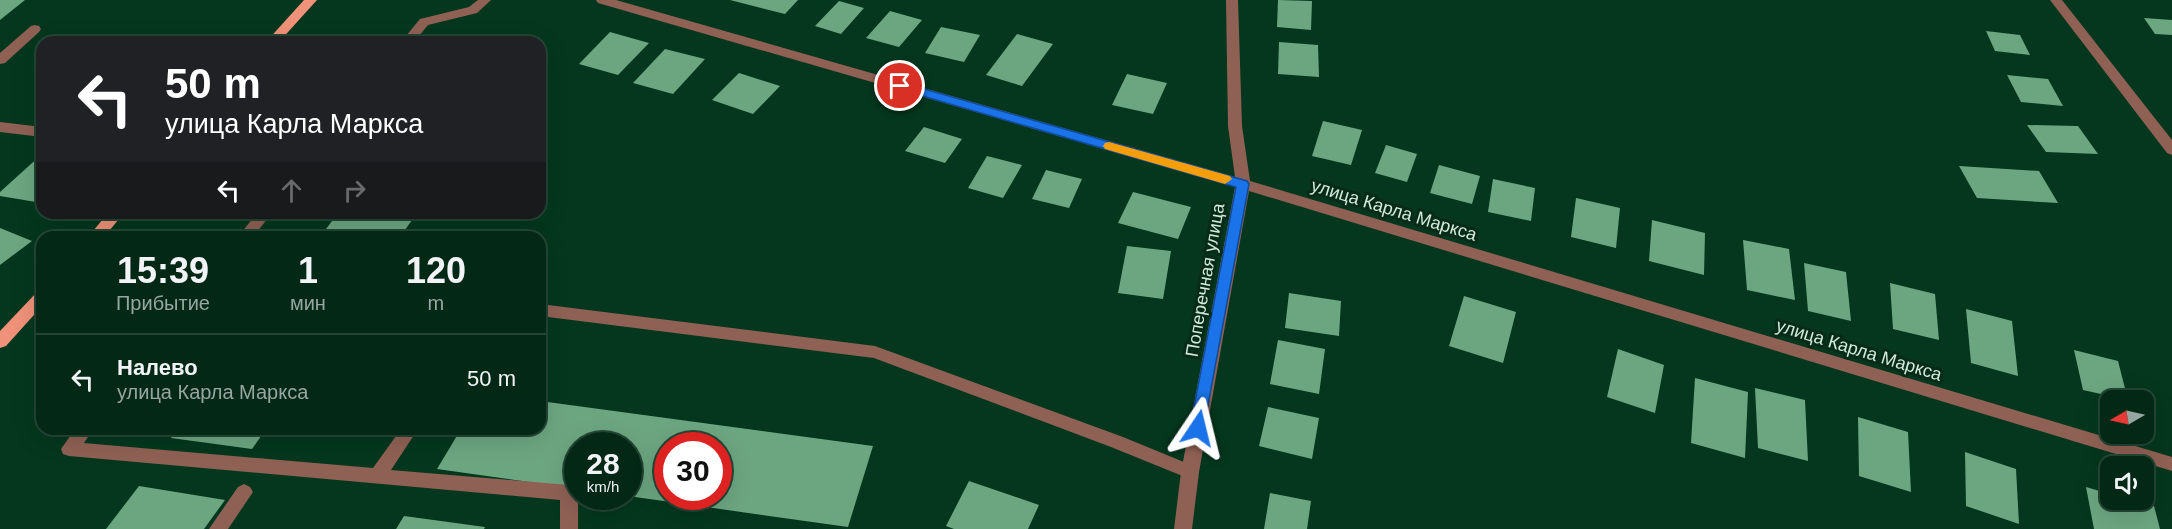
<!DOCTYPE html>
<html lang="ru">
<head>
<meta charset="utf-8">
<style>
  body { margin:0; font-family:Arial,sans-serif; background:#0d311f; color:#f1f3f6; height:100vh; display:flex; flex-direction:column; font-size:22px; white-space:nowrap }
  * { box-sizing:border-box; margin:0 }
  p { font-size:20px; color:#97a6a1 }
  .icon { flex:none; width:33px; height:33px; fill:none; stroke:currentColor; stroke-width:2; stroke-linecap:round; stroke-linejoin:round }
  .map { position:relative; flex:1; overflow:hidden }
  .sheet { position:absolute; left:36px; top:231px; width:510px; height:204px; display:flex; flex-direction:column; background:#032916; border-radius:18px; box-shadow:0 6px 24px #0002,0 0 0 2px #244535 }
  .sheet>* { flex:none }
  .banner { position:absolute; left:36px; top:36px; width:510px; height:183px; border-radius:18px; box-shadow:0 6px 24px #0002,0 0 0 2px #244535; background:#202124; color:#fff; overflow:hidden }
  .needle { width:39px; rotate:261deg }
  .buttons { position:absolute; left:2100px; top:390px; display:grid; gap:12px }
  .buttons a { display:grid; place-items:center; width:54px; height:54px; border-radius:12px; background:#032916; box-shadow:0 6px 24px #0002,0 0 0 2px #244535; font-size:30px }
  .speed { position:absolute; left:564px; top:432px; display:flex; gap:12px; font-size:30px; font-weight:700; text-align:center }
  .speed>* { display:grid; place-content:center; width:78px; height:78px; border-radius:50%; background:#032916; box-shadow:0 6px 24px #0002,0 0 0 2px #244535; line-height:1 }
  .speed small { font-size:15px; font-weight:400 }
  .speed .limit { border:9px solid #d22; background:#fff; color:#111 }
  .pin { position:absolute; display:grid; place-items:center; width:51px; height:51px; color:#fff; margin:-26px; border:3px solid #fff; border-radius:50%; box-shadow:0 2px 6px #0007 }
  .me { position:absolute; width:66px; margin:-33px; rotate:10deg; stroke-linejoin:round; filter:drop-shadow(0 0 4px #0008) }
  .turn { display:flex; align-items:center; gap:21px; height:126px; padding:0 30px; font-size:27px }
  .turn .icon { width:78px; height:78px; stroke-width:2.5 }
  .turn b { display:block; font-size:42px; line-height:51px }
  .lanes { display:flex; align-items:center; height:57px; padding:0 30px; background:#0003; justify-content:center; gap:30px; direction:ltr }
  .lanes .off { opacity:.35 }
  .eta { display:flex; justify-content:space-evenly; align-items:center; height:102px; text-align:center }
  .eta b { font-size:36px; font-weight:700; line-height:42px }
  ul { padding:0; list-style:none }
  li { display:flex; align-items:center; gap:18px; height:90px; padding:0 30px; border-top:2px solid #244535 }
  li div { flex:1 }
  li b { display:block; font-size:22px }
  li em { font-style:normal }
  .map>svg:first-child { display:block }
</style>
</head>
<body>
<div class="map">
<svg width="2172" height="529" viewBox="0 0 2172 529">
  <rect width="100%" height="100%" fill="#04371e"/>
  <!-- building -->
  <path fill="#6ca681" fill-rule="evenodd" d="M0,0H25L0,20Z
    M730,0H798L785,14Z
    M1278,0L1312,1L1311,30L1277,27Z
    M839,1L864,8L841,34L815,26Z
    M890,11L922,20L899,47L866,38Z
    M2144,18L2172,20V35L2155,34Z
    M941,27L980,35L964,62L925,53Z
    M1986,31L2020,35L2030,55L1995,51Z
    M610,32L649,43L618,75L579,64Z
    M1017,34L1053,44L1022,86L986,75Z
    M1279,42L1318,45L1319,77L1278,74Z
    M665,49L705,59L673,94L633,83Z
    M739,73L780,86L753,114L712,100Z
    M1127,74L1167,83L1153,114L1112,105Z
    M2007,75L2048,79L2063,106L2021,102Z
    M1323,121L1362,130L1351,165L1312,156Z
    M2027,125L2078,126L2098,154L2046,152Z
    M924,127L962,139L945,163L905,151Z
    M1386,145L1417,154L1407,182L1375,173Z
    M42,154V203L0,196V192Z
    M987,156L1022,165L1003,198L968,188Z
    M1439,165L1480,176L1472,204L1430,193Z
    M1959,166L2039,171L2058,203L1977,198Z
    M1046,170L1082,179L1069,208L1032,199Z
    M1493,179L1535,188L1531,221L1488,212Z
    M1133,192L1191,207L1178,239L1118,223Z
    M1576,198L1620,208L1616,248L1571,237Z
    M338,213H417L400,237H320Z
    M1652,220L1705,233L1704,275L1649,261Z
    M0,228L32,241L0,265Z
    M1743,240L1789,249L1795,300L1747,290Z
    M1127,246L1171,251L1163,299L1118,293Z
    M1804,263L1846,272L1851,321L1808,311Z
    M1890,283L1935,294L1939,340L1893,329Z
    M1289,293L1341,301L1339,336L1285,328Z
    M1464,296L1516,312L1503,363L1449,346Z
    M1966,309L2012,321L2018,376L1971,363Z
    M1278,340L1325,349L1319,394L1270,384Z
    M1618,349L1664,365L1655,413L1607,397Z
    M2074,350L2118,361L2128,400L2083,390Z
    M1695,378L1748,392L1745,458L1691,443Z
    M1755,388L1805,400L1808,461L1758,448Z
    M540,401L873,446L848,527L628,496V446H578V489L437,469L461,429H540ZM668,446H718V496H668Z
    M1268,407L1319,418L1312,459L1259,446Z
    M1858,417L1908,432L1911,492L1859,476Z
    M178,429H266L252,449L171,438Z
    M1965,452L2016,469L2019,524L1966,506Z
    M969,481L1039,505L1028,529H954L946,526Z
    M139,486L225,500L204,529H106Z
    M2086,487L2110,494V500H2132L2154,506L2160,529H2094Z
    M1270,493L1311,501L1307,529H1264Z
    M404,516L485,527L484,529H396Z"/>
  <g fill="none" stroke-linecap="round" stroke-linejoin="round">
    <!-- service -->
    <path fill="#8f6154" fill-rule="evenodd" d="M478,0H491L477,13L428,25L414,42H401L420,19L469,7Z
      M35,25L39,26L41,29L39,32L5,63L0,64V53L31,26Z
      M0,122L42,127V137L0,132Z
      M257,213H272L253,237H238Z
      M540,304L875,346L1123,437L1196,467L1199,472L1196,477L1190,479L1111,447L874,358L540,316Z
      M75,429H93L84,443L373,468L401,429H418L391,470L569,485L575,488L578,493V529H560V500L69,456L63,454L61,449Z
      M244,484L250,487L253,492L228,529H209L238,487Z"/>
    <!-- minor -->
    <path fill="#8f6154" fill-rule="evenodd" d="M596,0H616L1235,177L1228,126L1226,0H1238L1242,126L1250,181L2172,457V471L1249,191L1199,472L1192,529H1174L1181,472L1235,187L598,3Z
      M2050,0H2062L2172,140V155L2167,153Z"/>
    <!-- primary -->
    <path fill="#ef9279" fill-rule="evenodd" d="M304,0H317L279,42H266Z
      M108,213H124L104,237H88Z
      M42,290V306L6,346L0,348V331L37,292Z"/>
  </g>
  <!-- route -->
  <path fill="#1a73e8" stroke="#114b97" stroke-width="1.5" d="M900,82L1247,181L1249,184L1203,432L1198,434L1192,432L1190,428L1236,187L895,88L894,86Z"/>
  <!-- slow -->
  <path fill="#f59e0b" d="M1109,142L1230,176L1232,179L1225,184L1105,149L1103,146L1105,143Z"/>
  <g text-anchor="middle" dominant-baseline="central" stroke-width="6" stroke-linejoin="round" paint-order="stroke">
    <!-- street labels -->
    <g font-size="18" fill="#d2eada" stroke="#072b18">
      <text transform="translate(1394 210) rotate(17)">улица Карла Маркса</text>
      <text transform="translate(1205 280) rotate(-80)">Поперечная улица</text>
      <text transform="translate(1859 350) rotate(17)">улица Карла Маркса</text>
    </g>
  </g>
</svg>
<div class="buttons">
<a><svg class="needle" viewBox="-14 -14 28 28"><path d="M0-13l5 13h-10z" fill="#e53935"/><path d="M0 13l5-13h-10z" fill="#97a6a1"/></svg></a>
<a><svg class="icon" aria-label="sound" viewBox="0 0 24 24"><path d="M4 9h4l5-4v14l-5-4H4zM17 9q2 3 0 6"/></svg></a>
</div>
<div class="speed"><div>28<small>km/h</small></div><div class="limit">30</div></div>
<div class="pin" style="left:900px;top:86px;background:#d93025"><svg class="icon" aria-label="arrive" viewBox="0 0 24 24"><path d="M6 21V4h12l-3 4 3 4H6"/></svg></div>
<svg class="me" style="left:1198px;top:428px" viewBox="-20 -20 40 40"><path d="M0-17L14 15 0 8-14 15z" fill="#1a73e8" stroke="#fff" stroke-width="4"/></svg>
<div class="banner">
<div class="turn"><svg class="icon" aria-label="left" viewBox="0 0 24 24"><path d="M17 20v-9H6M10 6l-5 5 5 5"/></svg><div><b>50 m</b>улица Карла Маркса</div></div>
<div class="lanes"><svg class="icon" aria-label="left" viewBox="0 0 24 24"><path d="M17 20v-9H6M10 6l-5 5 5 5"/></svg><svg class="icon off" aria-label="ahead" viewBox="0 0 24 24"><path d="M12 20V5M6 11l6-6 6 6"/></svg><svg class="icon off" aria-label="right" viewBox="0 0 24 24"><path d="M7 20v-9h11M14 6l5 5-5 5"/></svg></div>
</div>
<section class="sheet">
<div class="eta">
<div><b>15:39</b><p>Прибытие</p></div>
<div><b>1</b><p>мин</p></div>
<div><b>120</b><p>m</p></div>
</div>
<ul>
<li><svg class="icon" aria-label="left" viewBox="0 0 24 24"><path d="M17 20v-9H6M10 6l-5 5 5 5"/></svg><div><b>Налево</b><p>улица Карла Маркса</p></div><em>50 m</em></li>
</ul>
</section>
</div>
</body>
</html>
